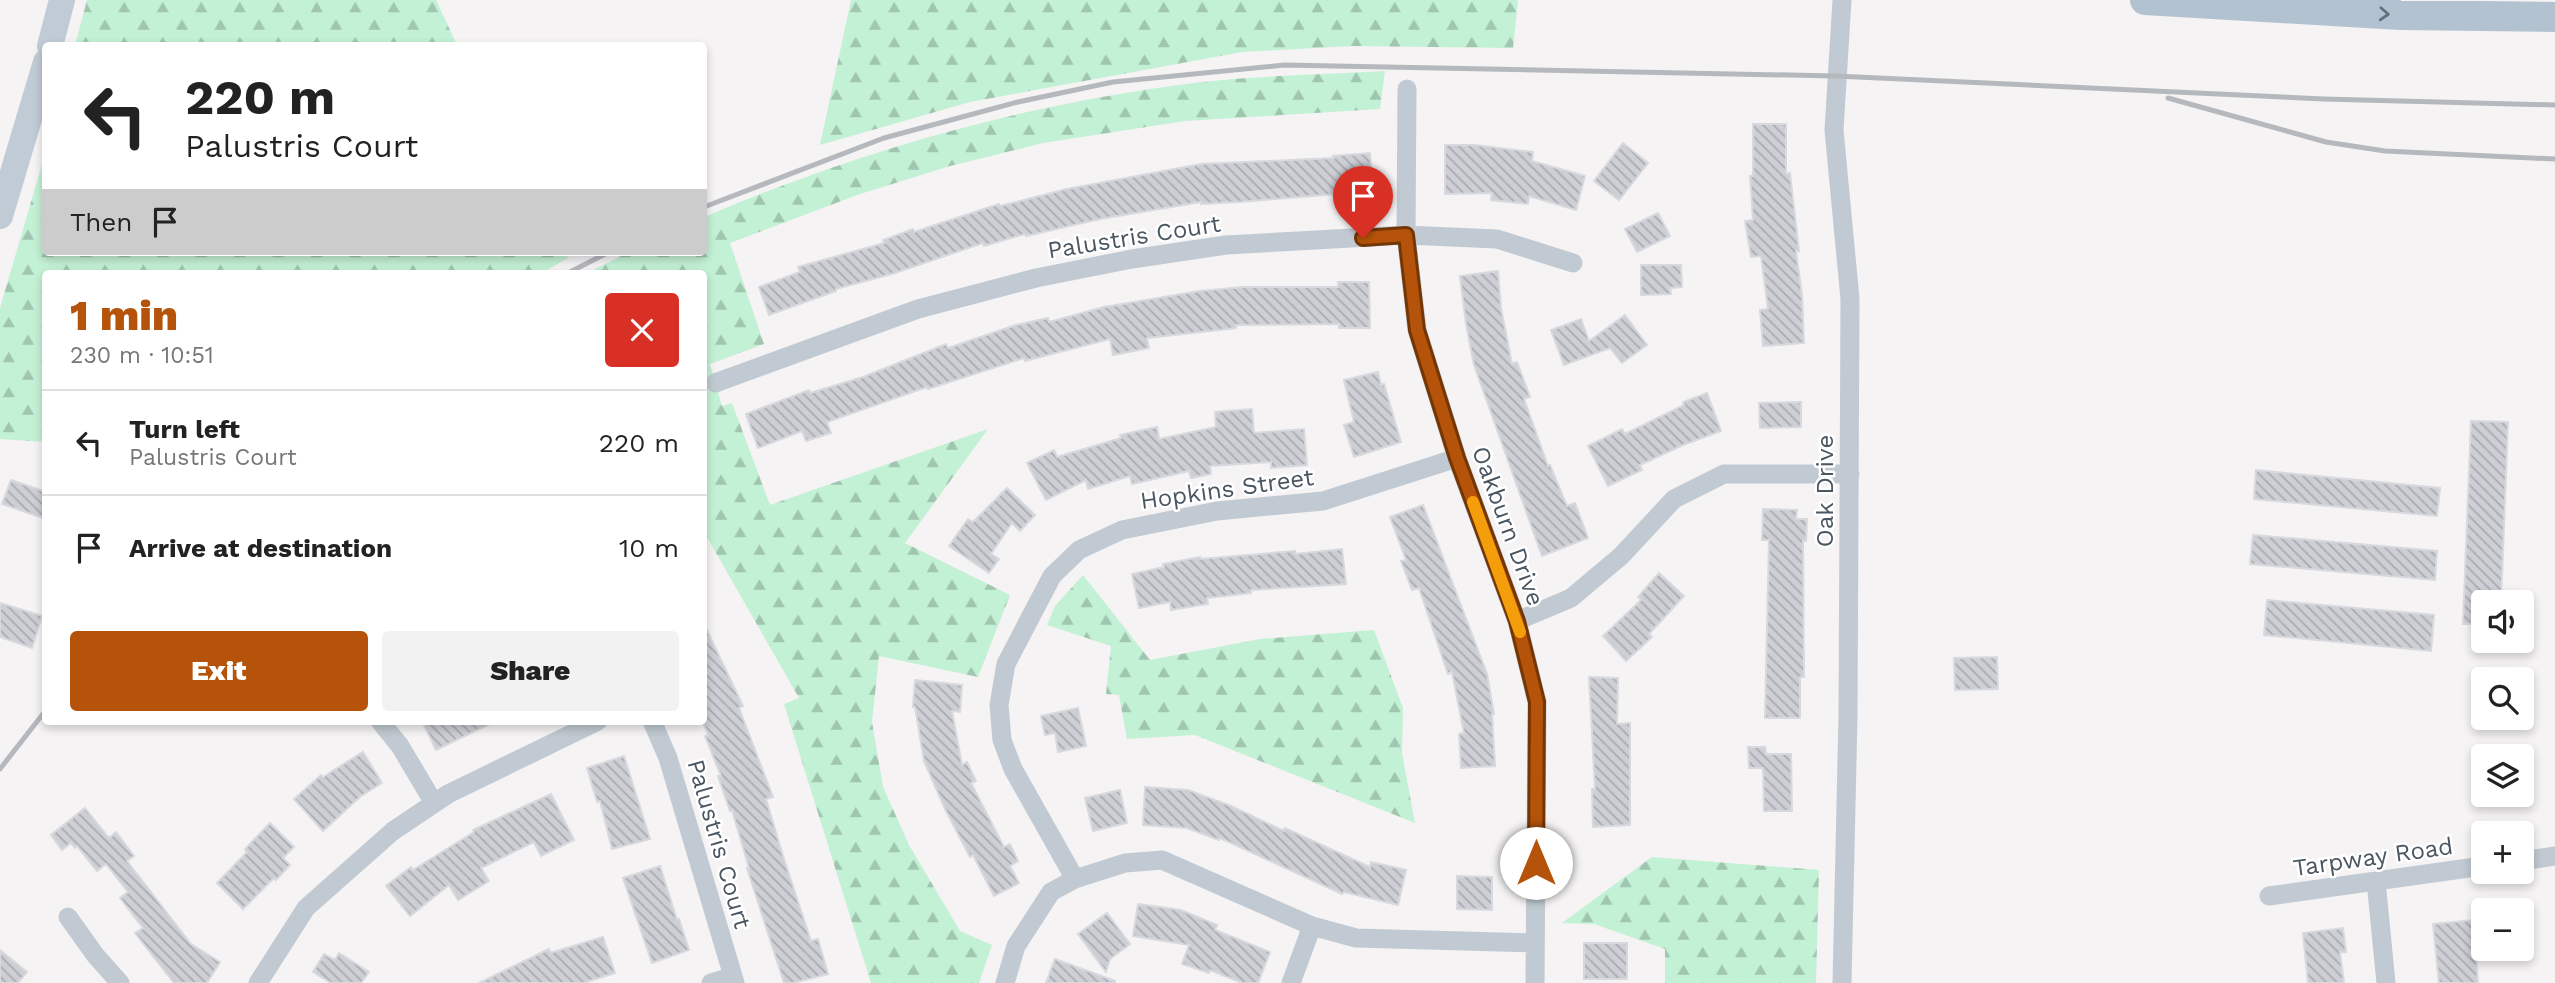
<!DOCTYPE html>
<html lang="en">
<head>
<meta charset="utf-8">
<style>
  body { margin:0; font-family:"Work Sans",sans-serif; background:#f2f2f2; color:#222; height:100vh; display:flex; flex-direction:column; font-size:26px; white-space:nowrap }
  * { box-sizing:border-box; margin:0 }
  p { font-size:23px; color:#767676 }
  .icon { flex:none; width:38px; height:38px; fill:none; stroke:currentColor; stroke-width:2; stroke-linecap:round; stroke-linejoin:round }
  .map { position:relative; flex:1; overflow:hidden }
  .details { position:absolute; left:42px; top:270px; width:665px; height:455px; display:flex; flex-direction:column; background:#fff; border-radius:7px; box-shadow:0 4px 10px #0003 }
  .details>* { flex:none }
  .hud { position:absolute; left:42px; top:42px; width:665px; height:214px; border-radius:7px; box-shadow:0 4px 10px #0003; background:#fff; color:#222; overflow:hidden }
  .controls { position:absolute; left:2471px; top:590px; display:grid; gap:14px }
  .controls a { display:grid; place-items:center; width:63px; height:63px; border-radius:7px; background:#fff; box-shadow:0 4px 10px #0003; font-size:35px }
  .pin { position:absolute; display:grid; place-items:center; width:60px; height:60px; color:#fff; margin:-72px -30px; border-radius:50% 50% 50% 0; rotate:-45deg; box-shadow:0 0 7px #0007 }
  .pin .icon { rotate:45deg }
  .me { position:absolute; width:77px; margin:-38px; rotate:0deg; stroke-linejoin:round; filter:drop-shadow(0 0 5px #0008) }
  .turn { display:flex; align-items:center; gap:24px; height:147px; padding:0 28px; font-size:32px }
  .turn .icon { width:91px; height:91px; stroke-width:2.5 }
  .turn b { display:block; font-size:49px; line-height:60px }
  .then { display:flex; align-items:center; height:66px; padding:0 28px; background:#0003; gap:14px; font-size:26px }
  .round { display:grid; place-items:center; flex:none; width:74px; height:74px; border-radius:7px; background:#f2f2f2 }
  .headline { display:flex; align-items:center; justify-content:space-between; height:119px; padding:0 28px }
  h1 { font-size:42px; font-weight:800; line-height:52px; color:#b45309 }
  .action { display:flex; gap:14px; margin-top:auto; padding:14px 28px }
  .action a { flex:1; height:80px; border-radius:7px; background:#b45309; color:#fff; font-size:28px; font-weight:800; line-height:80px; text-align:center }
  .action a+a { background:#f2f2f2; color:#222 }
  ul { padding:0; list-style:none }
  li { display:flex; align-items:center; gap:21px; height:105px; padding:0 28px; border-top:2px solid #e0e0e0 }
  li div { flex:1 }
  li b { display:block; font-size:26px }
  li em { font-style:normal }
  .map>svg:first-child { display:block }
</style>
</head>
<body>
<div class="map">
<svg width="2555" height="983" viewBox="0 0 2555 983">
  <defs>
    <pattern id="forest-firs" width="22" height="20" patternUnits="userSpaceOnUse" patternTransform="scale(1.75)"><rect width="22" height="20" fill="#c3f1d5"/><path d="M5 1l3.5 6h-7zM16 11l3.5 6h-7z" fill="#a0c6b0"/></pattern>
    <pattern id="building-back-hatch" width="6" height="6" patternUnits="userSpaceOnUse" patternTransform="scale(1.75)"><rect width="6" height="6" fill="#cdcfd5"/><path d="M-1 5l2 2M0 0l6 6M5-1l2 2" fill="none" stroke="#a8abb0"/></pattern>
  </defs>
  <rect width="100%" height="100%" fill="#f5f3f3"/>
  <!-- forest -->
  <path fill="url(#forest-firs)" d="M87,0H436L457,45H75Z
    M851,0H1518L1513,48L1352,46L1242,52L970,102L820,145Z
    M1385,71L1380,109L1185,121L1043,143L950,166L857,195L730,243L764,344L710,364L722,406L732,403L770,505L988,429L905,543L1010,595L978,677L879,656L872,722L883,787L909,845L960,931L992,945L979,983H871L784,704L799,698L704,532V273H587L629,252H704V217C864,149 1021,105 1194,83C1257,75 1322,75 1385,71Z
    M45,154L46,252H564L568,258L542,273H46L45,442L0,439V308Z
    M1083,575L1150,660L1260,639L1374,630L1403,708L1402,753L1415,823L1195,735L1127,739L1119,695L1106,694L1111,646L1047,625L1055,606Z
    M1652,857L1819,870L1816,983H1665V949L1594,924L1562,923Z"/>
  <!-- building -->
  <path fill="url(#building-back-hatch)" stroke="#d7d9de" stroke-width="2" d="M1753,124H1786V174L1790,173L1799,251H1796L1802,295L1804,343L1763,346L1760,310L1768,309L1761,256L1751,257L1745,221L1753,220L1750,176H1753Z
    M1623,143L1648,163L1619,200L1594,181Z
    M1445,145H1475L1533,152L1532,161L1585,176L1576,210L1529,196L1528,204L1491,200L1492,193L1445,194Z
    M1370,153L1373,191L1239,202L1201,204V202L1100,219L1026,236L1025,234L984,246L983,243L895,273L836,289V291L769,315L759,287L800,272L798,267L884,243L883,240L913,229L914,232L999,204L1000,206L1067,189L1201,164L1334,158L1333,156Z
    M1658,213L1670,236L1637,252L1625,229Z
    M1641,265H1681L1682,287L1670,288L1671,294L1641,295Z
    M1498,271L1501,308L1512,364L1517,362L1530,397L1524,399L1548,466L1550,465L1567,506L1575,503L1588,538L1542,556L1474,365L1466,324L1460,276Z
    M1338,282H1369L1370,328H1339V324L1236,325V328L1147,338L1149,348L1113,355L1110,339L1025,361L1024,358L928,389L927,387L827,422L831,433L806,441L802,431L758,448L746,414L809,390L810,393L863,377L946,344L948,348L1016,325L1048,318L1049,322L1104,307L1200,291L1243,287H1338Z
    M1625,315L1647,345L1622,363L1610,348L1564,365L1551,330L1581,319L1589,341Z
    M1378,372L1381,385L1384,384L1401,442L1354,457L1344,425L1354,422L1344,380Z
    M1707,393L1721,431L1683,445L1640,465L1642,470L1608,486L1588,446L1622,429L1625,434L1684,405L1683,402Z
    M1801,402V427L1760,428L1759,403Z
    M1252,409L1254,433L1304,429L1307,465L1271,468V462L1210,466L1211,474L1191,478L1189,471L1132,484L1130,476L1088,489L1086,480L1046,500L1027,463L1054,450L1057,457L1121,438L1120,435L1157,427L1159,439L1216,427L1215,412Z
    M2471,421L2508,422L2501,602H2483V624H2463Z
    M2256,470L2440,488L2437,516L2254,499Z
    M11,480L46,492V519L2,504Z
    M1007,488L1035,515L1020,531L1012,523L991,554L999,559L989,573L949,546L968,519L973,522Z
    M1423,505L1487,674L1494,714H1492L1495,766L1461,768L1459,734L1464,733L1452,672L1448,674L1419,588L1412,590L1401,561L1406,560L1390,517Z
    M1763,509L1797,510L1796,519H1807L1806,541H1803L1804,677H1800V718H1765L1769,540H1762Z
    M2253,535L2437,551L2435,580L2250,564Z
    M1342,549L1346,584L1251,590V593L1207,598L1208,604L1171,610L1170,602L1139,608L1132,574L1164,567L1163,564L1200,557V559L1295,551V554Z
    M1659,573L1684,596L1649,634L1652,637L1626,661L1603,636L1641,600L1638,597Z
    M2267,600L2434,615L2431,651L2264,635Z
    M0,603L42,616L32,648L0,637Z
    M704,624L743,706L739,708L773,797L766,799L783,856L811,941L818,939L828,974L793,983H784L747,868H749L732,810L730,811L718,776H721L705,736L708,735L704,725Z
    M1997,657L1998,689L1955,690L1954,658Z
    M1589,677L1618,678L1617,724L1630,723V825L1593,827L1592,789H1595Z
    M915,680L962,685L960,712L952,711L962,765L967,762L976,781L971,783L1004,847L1010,844L1018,861L1010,866L1019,883L994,896L973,855L970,857L945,809L924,761L915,707H913Z
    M1078,708L1086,746L1058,752L1055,733L1045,735L1041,716Z
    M422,721H496L436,750Z
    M1748,747H1765L1766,754H1791L1792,811H1764L1763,768H1749Z
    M363,752L382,783L361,796L323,831L294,799L321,775L323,777Z
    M624,756L650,839L612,849L600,801L597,802L587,768Z
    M1145,787L1188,790L1231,806L1284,831L1285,828L1370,867L1371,862L1406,870L1398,905L1344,892L1342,894L1220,838L1219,840L1187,828L1143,825Z
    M1120,790L1127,823L1093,831L1085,798Z
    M551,794L574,840L541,856L534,842L481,868L489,881L458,900L449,885L410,916L386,886L411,867L413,870L474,832L473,830Z
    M85,808L109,838L116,832L134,856L127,861L191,944L220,962L207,983H174L135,933L143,928L120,898L128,892L106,864L97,871L77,846L75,848L71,843L62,850L51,835Z
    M270,823L294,847L283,858L290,865L276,880L274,878L243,909L217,883L247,852L245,849Z
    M660,866L677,920L679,919L689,950L652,963L623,878Z
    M1457,876L1492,877V910L1457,909Z
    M1138,904L1181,910L1217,925L1215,930L1270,952L1258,983H1242L1210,970L1209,973L1182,964L1189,945L1133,936Z
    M1107,913L1130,944L1110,959L1106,972L1078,934Z
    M2474,920L2478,983H2439L2433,924Z
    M2343,928L2346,952H2340L2344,983H2308L2303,933Z
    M603,937L615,973L583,983H479L549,949L550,953Z
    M1584,943H1627V979H1584Z
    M0,950L27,972L18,983H0Z
    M339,953L369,972L361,983H331L313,972L324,954L335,960Z
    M1055,959L1115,981V983H1046Z"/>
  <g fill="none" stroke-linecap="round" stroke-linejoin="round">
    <!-- street -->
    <path stroke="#c1cad2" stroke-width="19" d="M1842,0L1834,130L1850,299L1848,716L1842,983
      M1407,89L1406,235L1417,330L1457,458L1517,621L1537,702L1535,983
      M715,383L918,309L1036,278L1132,259L1226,245L1406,235L1497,239L1573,263
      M1517,621L1571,598L1621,556L1674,499L1724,474H1850
      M380,721L400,746L434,803
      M652,721L668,758L735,983
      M2522,861L2555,856
      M1075,879L1013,769L1002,740L999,705L1006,664L1052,576L1079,550L1122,530L1217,511L1323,501L1457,458
      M2376,881L2386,983
      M2269,896L2483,866
      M68,917L96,956L120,983
      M258,983L306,908L393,831L448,794L598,721
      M711,983L732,977
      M1005,983L1016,946L1051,892L1075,879L1125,863L1162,860L1312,926L1356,938L1535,943
      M1291,983L1312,926"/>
    <!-- secondary -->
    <path stroke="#c1cbd6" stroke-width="26" d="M50,46L62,0
      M0,216L46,62"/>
    <!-- primary -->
    <path stroke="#b3c2d1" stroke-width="30" d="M2145,0L2400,15L2555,17"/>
    <!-- rail -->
    <path stroke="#b5b8bd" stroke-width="5" d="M2168,98L2326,142L2385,151L2555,159
      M704,207L884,138L1018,102L1113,82L1284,65L1836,76L2324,99L2555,105
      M568,273L609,252
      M0,769L46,710"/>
  </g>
  <!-- one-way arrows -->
  <defs><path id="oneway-chevron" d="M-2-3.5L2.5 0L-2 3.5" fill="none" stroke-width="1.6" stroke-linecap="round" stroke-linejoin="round" transform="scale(1.75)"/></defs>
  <use stroke="#64717d" href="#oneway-chevron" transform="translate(2384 14) rotate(3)"/>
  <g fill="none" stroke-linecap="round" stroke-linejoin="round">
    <defs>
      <path id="route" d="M1363,238L1406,235L1417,330L1457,458L1517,621L1537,702L1536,863"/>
    </defs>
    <!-- route casing -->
    <use href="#route" stroke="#753606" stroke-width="18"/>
    <!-- route -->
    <use href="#route" stroke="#b45309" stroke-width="12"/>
    <!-- slow -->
    <path stroke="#f59e0b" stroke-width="12" d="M1473,502L1520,632"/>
  </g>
  <g text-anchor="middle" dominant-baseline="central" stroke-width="5" stroke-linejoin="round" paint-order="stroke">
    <!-- street labels -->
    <g font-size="24" fill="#4a5661" stroke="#fff">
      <text transform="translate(1134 237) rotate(-9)">Palustris Court</text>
      <text transform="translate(1227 489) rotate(-8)">Hopkins Street</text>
      <text transform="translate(1825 491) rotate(-90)">Oak Drive</text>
      <text transform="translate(1508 526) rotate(70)">Oakburn Drive</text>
      <text transform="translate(719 844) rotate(74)">Palustris Court</text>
      <text transform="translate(2373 857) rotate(-8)">Tarpway Road</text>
    </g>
  </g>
</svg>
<div class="controls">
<a><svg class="icon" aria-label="sound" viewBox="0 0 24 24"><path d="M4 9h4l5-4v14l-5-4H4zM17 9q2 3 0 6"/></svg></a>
<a><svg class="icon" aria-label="search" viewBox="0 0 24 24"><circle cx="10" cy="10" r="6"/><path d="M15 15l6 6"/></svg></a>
<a><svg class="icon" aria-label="layers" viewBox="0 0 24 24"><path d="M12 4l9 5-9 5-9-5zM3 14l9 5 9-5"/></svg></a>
<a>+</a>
<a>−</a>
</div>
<div class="pin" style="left:1363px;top:238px;background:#d93025"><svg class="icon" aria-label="arrive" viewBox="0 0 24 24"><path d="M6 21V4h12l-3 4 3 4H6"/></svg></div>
<svg class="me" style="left:1536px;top:863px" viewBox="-20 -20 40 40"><circle r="19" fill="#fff"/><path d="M0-13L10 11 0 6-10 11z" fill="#b45309"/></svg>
<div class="hud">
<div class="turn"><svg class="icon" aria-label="left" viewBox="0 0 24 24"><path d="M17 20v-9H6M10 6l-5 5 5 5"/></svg><div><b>220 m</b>Palustris Court</div></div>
<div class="then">Then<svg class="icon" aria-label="arrive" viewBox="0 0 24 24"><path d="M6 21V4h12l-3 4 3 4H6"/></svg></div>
</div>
<section class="details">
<div class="headline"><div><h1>1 min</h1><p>230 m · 10:51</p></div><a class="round" style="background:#d93025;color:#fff"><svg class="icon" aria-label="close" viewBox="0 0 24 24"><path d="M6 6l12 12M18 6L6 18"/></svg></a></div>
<ul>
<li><svg class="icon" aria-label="left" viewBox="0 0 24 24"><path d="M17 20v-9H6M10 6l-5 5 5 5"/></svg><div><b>Turn left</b><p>Palustris Court</p></div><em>220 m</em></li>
<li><svg class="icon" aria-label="arrive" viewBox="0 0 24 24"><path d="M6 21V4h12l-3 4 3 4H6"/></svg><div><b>Arrive at destination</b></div><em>10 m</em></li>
</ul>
<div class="action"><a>Exit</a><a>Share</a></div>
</section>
</div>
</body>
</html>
